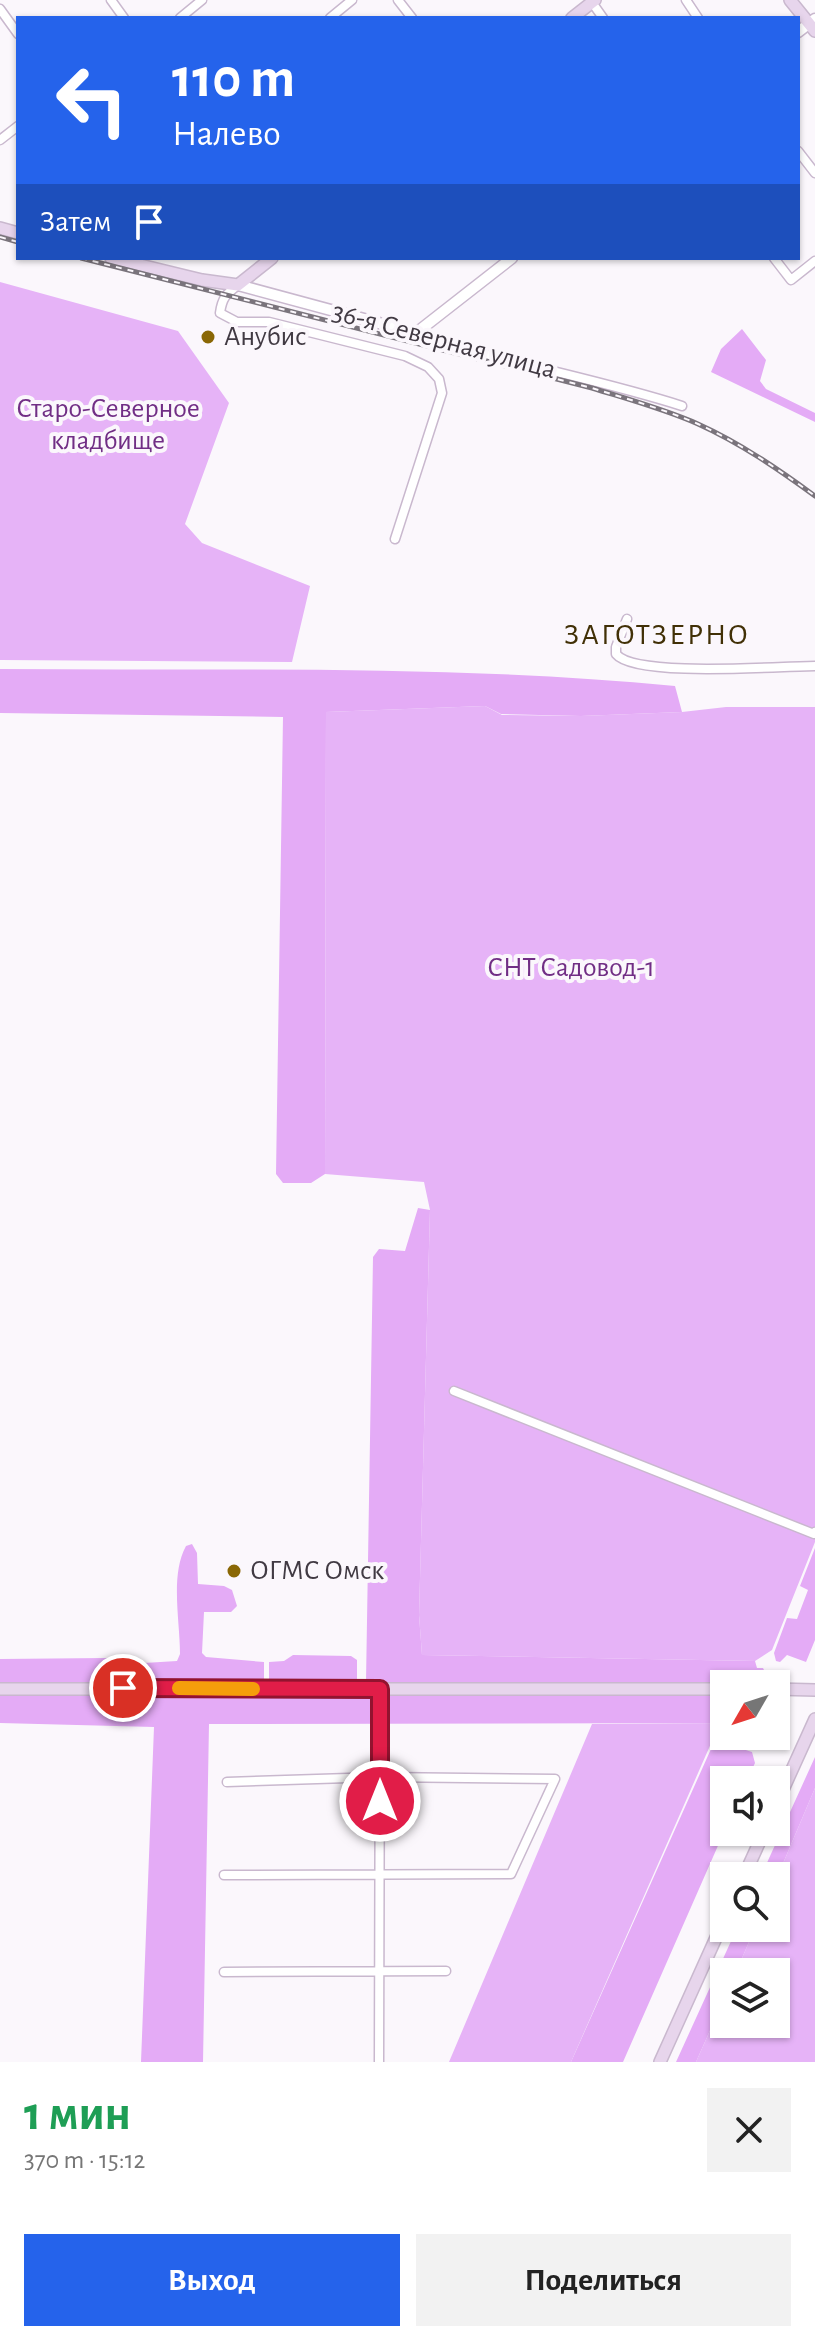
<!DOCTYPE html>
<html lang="ru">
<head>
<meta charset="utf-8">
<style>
  body { margin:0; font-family:"Alegreya Sans",sans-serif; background:#f2f2f2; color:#222; height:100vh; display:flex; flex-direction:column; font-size:30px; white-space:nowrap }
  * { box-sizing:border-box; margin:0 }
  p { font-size:26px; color:#767676 }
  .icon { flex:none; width:44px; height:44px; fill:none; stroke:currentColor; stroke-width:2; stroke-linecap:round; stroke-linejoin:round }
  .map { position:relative; height:2062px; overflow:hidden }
  .panel { display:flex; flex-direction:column; background:#fff; flex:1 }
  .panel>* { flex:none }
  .top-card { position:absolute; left:16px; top:16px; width:784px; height:244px; border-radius:0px; box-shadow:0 2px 6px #0004; background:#2563eb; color:#fff; overflow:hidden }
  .needle { width:52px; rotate:231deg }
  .buttons { position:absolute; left:710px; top:1670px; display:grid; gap:16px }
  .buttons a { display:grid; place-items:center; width:80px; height:80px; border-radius:0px; background:#fff; box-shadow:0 2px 6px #0004; font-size:40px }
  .pin { position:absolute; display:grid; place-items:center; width:68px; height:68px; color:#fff; margin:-34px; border:4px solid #fff; border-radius:50%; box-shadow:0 2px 8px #0007 }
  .me { position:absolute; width:88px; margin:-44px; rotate:0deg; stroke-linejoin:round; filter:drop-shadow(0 0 6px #0008) }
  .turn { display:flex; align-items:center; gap:28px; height:168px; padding:0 24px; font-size:36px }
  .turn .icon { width:104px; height:104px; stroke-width:2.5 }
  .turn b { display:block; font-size:56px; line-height:68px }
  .then { display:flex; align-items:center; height:76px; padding:0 24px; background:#0003; gap:16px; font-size:30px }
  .round { display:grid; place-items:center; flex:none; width:84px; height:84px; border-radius:0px; background:#f2f2f2 }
  .summary { display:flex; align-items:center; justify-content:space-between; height:136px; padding:0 24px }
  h1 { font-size:48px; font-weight:700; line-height:60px; color:#1e9e55 }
  .action { display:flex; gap:16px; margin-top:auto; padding:16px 24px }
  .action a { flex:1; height:92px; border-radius:0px; background:#2563eb; color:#fff; font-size:32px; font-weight:700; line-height:92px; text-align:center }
  .action a+a { background:#f2f2f2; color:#222 }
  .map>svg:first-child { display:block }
</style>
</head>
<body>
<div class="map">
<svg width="815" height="2062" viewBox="0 0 815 2062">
  <rect width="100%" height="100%" fill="#fbf7fc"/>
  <!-- green -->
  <path fill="#e6b3f7" d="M0,282L178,331L229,403L185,524L202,543L310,586L292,662L0,660Z
    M485,706L502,715L581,716L682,712L726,707H815V1542L772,1650L755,1661L422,1655L419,1615L430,1210L424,1182L325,1174L326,712Z
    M720,1723L571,2062H449L592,1724Z
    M815,1788V2062H696L724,1999V2024H776V1972H736L755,1928H776V1880Z"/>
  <!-- forest -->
  <path fill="#e4abf6" d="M742,329L766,360L760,381L766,389L815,413V422L711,372L721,349Z
    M0,669C225,671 451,664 675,686L682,712L581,716L501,714L485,706L326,712L325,1174L311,1183H283L276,1174L283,717L0,713Z
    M418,1208L430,1210L419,1615L422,1655L755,1661L757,1668H763L766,1674L776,1678L774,1684L366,1682L373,1257L379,1249L405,1251Z
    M192,1544L197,1553L198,1584L224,1586L232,1590L237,1606L231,1612H204L202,1653L206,1657L264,1662V1683H0V1659L105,1658L144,1663L177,1661L180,1654C180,1621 170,1575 186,1546Z
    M815,1548V1640L806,1662L787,1655L780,1662L776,1661L774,1653L787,1618L797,1619L808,1590L800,1586Z
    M293,1655L351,1656L357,1660V1682L269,1684V1662L284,1661Z
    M724,1693V1705L717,1723L209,1724L203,2062H141L154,1727L0,1723V1696Z
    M715,1740L752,1752L755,1763L747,1780H724V1832L623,2062H571Z
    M815,1757V1788L776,1880V1876H761Z
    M737,1928H755L736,1972H724V1999L696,2062H676Z"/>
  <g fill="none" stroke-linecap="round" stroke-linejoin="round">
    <defs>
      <path id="minor" d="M111,0L124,18
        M398,0L412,18
        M686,0L698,18
        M591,1L603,18
        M0,9L18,34
        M180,18L202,0
        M330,18L352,0
        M0,140L18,126
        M798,151L815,173
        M774,258L791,280L815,261
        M238,285C226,294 222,298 220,313L237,322H269L405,356L428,367L439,379L442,393L395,539
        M416,333C504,363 595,378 682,406
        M627,619L616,647V654C635,678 780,666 815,666
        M454,1391L814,1534L815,1532
        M224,1875L511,1874L555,1779L380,1777L227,1782
        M224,1972L446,1971
        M379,2062L380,1689"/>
      <path id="tertiary" d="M798,32L815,19
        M238,285L416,333L512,258"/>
      <path id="secondary" d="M790,0L815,31
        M572,18L595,0
        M0,228L18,233
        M111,258L202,280L238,285L272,258
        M0,1689H724
        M776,1689L815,1690
        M776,1805L815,1719
        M744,1876L764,1832
        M660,2062L724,1920"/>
    </defs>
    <!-- minor casing -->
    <use href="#minor" stroke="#c9b8ce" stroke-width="11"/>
    <!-- tertiary casing -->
    <use href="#tertiary" stroke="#c9b8ce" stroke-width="13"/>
    <!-- secondary casing -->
    <use href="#secondary" stroke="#c9b8ce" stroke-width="14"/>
    <!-- minor -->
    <use href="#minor" stroke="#fff" stroke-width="8"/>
    <!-- tertiary -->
    <use href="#tertiary" stroke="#fff" stroke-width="10"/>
    <!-- secondary -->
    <use href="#secondary" stroke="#e7d5ec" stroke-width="11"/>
    <defs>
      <path id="rail" d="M0,237L18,242
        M81,258L592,388C627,399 664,409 698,424C740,443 778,469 815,496"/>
    </defs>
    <!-- rail casing -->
    <use href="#rail" stroke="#7a747c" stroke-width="5"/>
    <!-- rail -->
    <use href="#rail" stroke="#fbf7fc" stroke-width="2" stroke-dasharray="6" stroke-linecap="butt"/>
  </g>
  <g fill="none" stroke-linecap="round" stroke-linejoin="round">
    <defs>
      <path id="route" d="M123,1688L380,1689V1801"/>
    </defs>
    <!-- route casing -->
    <use href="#route" stroke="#92132f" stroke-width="20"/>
    <!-- route -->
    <use href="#route" stroke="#e11d48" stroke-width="14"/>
    <!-- slow -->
    <path stroke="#f59e0b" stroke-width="14" d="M179,1688L253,1689"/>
  </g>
  <!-- markers -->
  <g fill="#8a6705" stroke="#fbf7fc" stroke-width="3">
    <circle cx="208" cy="337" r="8"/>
    <circle cx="234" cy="1571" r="8"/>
  </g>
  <g text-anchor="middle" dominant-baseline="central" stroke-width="8" stroke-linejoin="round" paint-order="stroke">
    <!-- poi labels -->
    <g font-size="28" fill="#413a43" stroke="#fbf7fc" text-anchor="start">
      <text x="224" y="337">Анубис</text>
      <text x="250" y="1571">ОГМС Омск</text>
    </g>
    <!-- street labels -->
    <g font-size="28" fill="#413a43" stroke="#fbf7fc">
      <text transform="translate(444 341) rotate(15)">36-я Северная улица</text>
    </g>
    <!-- park labels -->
    <g font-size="28" fill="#712e85" stroke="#fbf7fc">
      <text x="108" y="409">Старо-Северное<tspan x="108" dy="32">кладбище</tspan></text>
      <text x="571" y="968">СНТ Садовод-1</text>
    </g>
    <!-- neighbourhood labels -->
    <g font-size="30" letter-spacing="2" fill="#413006" stroke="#fbf7fc">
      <text x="657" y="635">ЗАГОТЗЕРНО</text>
    </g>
  </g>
</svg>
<div class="buttons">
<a><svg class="needle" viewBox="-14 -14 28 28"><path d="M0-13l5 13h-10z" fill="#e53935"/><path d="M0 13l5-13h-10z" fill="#767676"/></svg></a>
<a><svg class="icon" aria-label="sound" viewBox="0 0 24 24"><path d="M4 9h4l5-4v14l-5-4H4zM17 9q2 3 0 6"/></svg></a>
<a><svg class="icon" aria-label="search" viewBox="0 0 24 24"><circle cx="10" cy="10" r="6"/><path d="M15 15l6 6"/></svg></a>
<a><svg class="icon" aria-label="layers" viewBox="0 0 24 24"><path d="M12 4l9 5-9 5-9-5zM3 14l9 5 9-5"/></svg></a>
</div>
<div class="pin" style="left:123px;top:1688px;background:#d93025"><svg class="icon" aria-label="arrive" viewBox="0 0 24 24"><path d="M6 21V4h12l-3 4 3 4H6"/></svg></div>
<svg class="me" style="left:380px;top:1801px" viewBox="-20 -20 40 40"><circle r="17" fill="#e11d48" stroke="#fff" stroke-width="3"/><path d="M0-11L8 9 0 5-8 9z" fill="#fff"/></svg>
<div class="top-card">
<div class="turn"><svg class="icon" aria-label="left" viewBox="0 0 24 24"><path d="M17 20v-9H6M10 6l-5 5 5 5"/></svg><div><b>110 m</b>Налево</div></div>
<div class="then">Затем<svg class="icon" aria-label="arrive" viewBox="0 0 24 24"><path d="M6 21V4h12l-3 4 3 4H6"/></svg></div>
</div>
</div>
<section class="panel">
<div class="summary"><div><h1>1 мин</h1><p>370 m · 15:12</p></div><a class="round"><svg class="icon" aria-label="close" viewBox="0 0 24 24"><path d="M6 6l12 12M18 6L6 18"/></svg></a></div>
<div class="action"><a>Выход</a><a>Поделиться</a></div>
</section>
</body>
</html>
